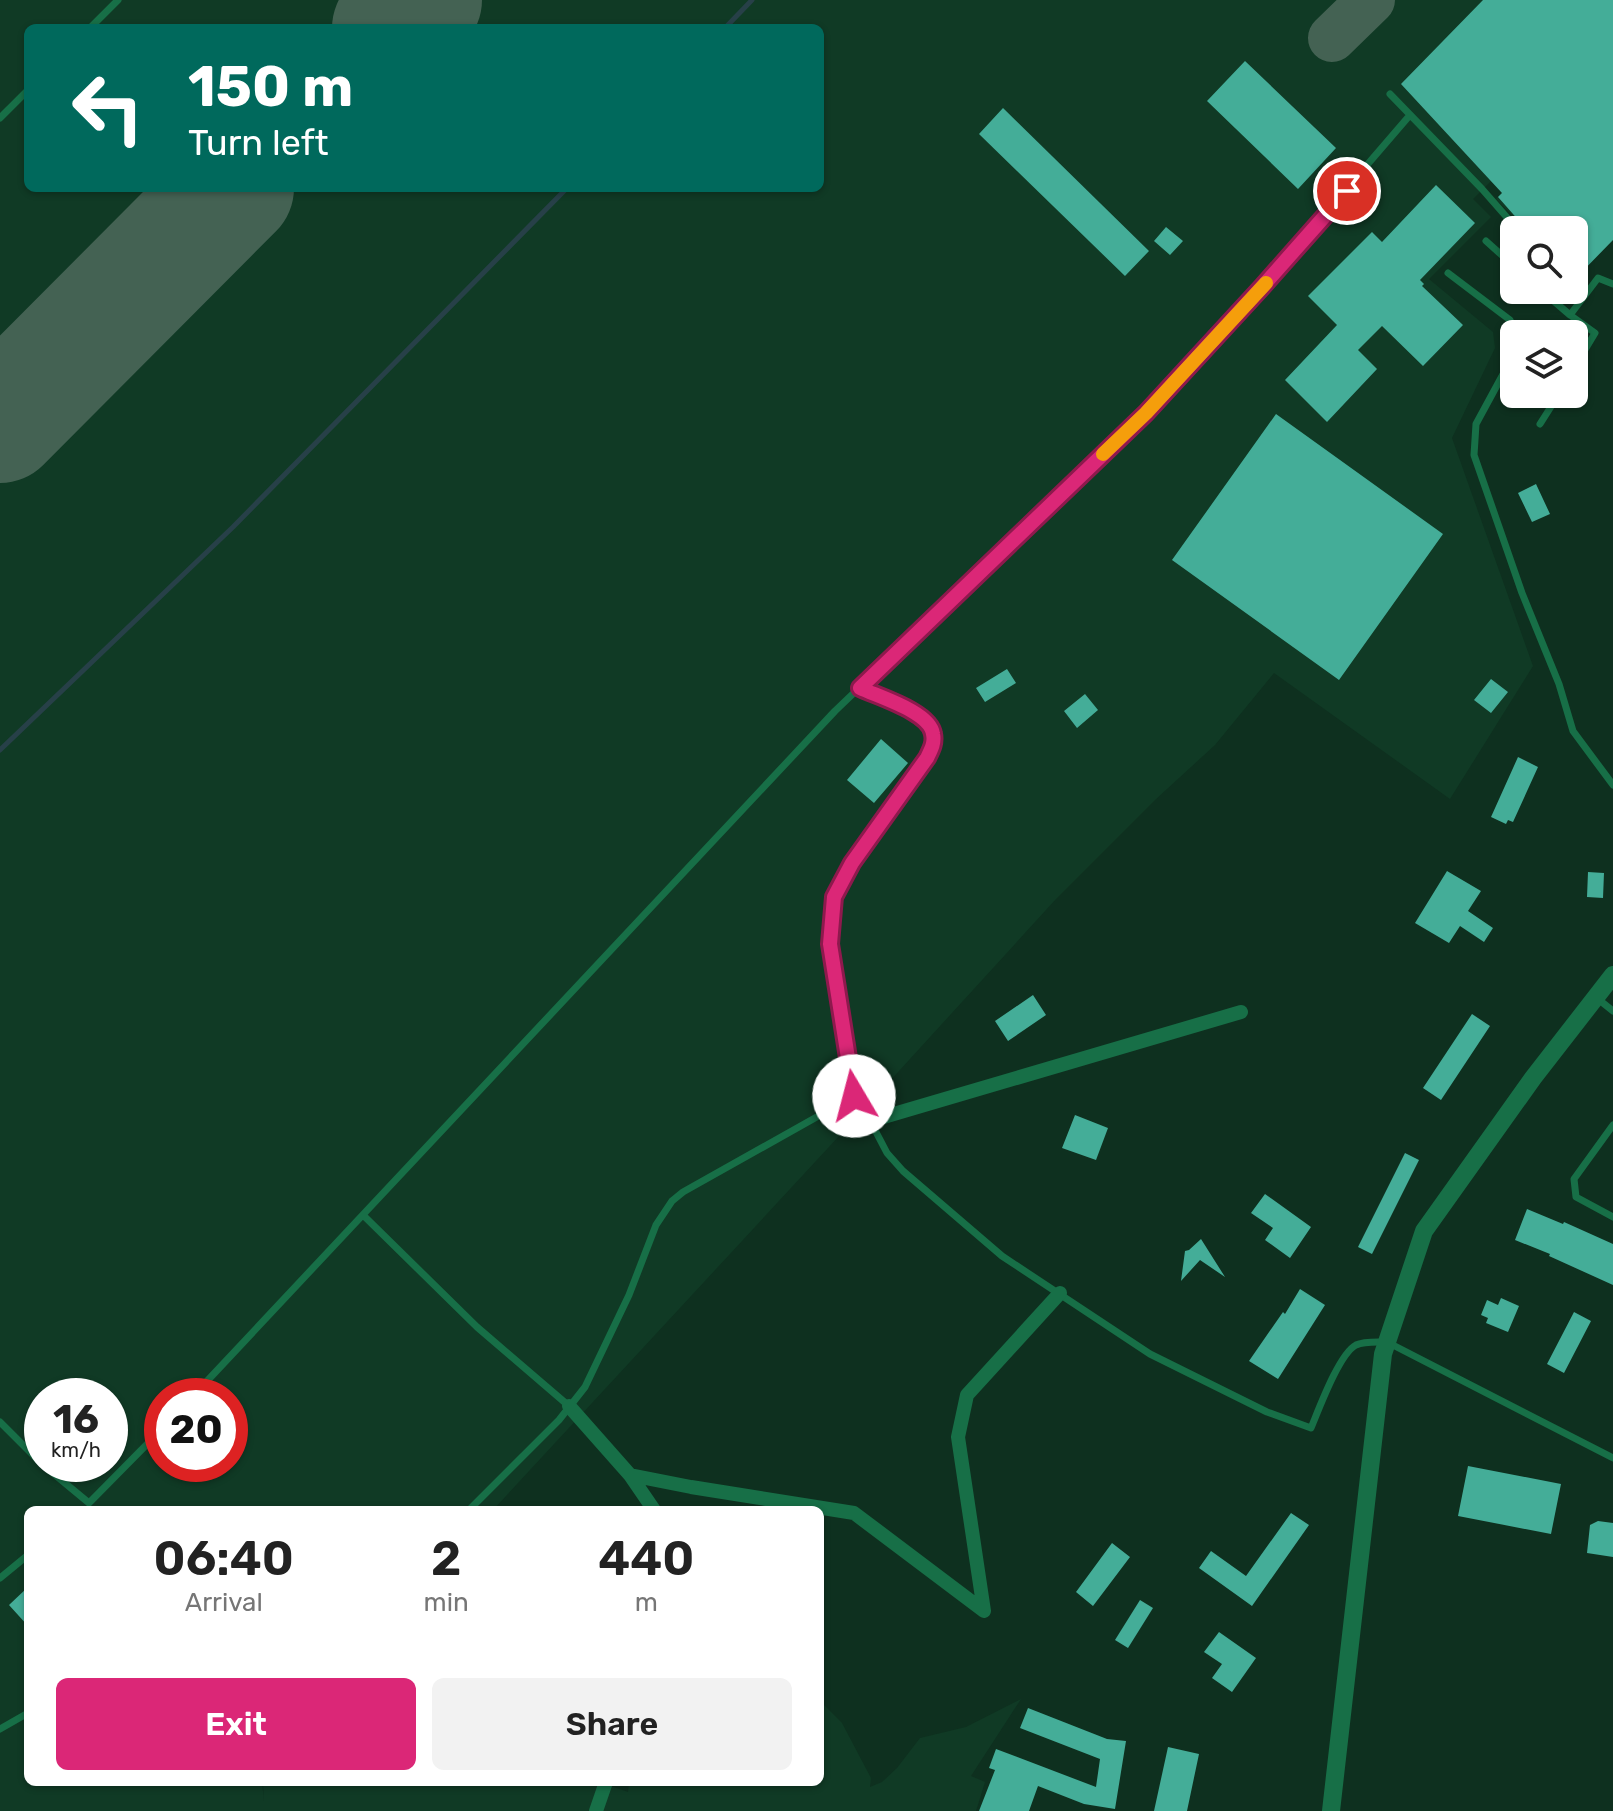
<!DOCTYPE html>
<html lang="en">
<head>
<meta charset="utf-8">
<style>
  body { margin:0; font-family:Rubik,sans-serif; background:#f2f2f2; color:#222; height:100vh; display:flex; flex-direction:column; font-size:30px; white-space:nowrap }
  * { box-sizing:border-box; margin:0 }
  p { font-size:26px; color:#767676 }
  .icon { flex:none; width:44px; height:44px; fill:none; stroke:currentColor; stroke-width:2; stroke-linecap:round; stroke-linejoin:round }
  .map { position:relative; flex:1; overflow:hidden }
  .side { position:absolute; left:24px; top:1506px; width:800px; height:280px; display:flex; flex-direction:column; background:#fff; border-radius:12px; box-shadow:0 2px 6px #0004 }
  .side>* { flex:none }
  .guide { position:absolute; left:24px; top:24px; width:800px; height:168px; border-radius:12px; box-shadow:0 2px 6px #0004; background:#00695c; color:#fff; overflow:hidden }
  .fabs { position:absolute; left:1500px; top:216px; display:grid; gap:16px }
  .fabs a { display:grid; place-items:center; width:88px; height:88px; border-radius:12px; background:#fff; box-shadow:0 2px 6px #0004; font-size:40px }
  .speed { position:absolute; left:24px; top:1378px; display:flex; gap:16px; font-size:40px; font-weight:700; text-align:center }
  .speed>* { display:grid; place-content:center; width:104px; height:104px; border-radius:50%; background:#fff; box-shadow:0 2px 6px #0004; line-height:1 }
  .speed small { font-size:20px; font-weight:400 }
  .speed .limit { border:12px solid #d22; background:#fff; color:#111 }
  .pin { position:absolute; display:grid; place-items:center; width:68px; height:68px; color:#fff; margin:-34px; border:4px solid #fff; border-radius:50%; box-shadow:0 2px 8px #0007 }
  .me { position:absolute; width:88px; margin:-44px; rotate:352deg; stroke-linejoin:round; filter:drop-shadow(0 0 6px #0008) }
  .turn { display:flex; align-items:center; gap:28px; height:168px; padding:0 32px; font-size:36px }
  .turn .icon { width:104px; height:104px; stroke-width:2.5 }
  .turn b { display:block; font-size:56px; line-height:68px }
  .eta { display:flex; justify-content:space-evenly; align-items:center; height:136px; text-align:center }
  .eta b { font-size:48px; font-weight:600; line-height:56px }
  .primary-button { display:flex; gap:16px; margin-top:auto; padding:16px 32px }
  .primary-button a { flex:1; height:92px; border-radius:12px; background:#db2777; color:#fff; font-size:32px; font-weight:600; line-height:92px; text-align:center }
  .primary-button a+a { background:#f2f2f2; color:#222 }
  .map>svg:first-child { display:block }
</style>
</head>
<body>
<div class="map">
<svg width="1613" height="1811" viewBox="0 0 1613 1811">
  <rect width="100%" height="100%" fill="#0e301f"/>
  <!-- built -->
  <path fill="#103a25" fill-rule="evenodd" d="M0,0H1613L1574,276V230H1527L1496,199L1502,192L1491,181L1473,199L1491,217L1429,279L1493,332L1495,348L1452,438L1533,666L1450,799L1274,673L1215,745L1155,800L1056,899L878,1094L493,1510H28V1782H262L264,1801L263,1782H600L628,1792L629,1782H820V1701L842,1723L871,1778L870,1787L882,1782L897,1768L920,1738L966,1727L1021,1699L971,1776L985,1782L976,1811H0ZM28,28H820V188H28ZM42,1396H110V1464H42ZM162,1396H230V1464H162Z"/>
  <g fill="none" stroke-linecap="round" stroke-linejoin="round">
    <!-- stream -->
    <path stroke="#274048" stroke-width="5" d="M725,28L752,0
      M0,750L233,527L567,188"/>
    <!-- taxiway -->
    <path stroke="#446253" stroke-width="48" d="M1332,38L1371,0"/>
    <!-- runway -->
    <path stroke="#446253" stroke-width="122" d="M393,28L421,0
      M0,422L233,188"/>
  </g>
  <!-- building -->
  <path fill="#44ad98" d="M1483,0H1613V240L1574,280V230H1527L1498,197L1502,193L1401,84Z
    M1245,61L1336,148L1298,189L1207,101Z
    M1003,108L1149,251L1125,276L979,134Z
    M1436,185L1475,223L1420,280L1424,284L1422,286L1463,325L1423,366L1382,326L1358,350L1377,369L1327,422L1285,380L1337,325L1308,296L1372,232L1382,242Z
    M1166,227L1183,241L1170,255L1154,241Z
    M1276,414L1443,534L1339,680L1172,560Z
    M1536,484L1550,514L1532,522L1518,493Z
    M1007,669L1016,683L985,702L976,688Z
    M1491,679L1508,692L1491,713L1474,700Z
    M1085,694L1098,710L1077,728L1064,711Z
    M881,739L908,763L874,803L847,780Z
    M1518,757L1538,767L1513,822L1508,820L1506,824L1491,817Z
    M1447,871L1481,891L1468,911L1493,928L1484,942L1460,926L1449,943L1415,923Z
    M1588,872L1604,873L1603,898L1587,897Z
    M1033,995L1046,1015L1008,1041L995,1021Z
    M1472,1014L1490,1026L1441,1100L1423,1088Z
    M1075,1115L1108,1128L1096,1160L1062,1148Z
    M1405,1153L1419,1160L1372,1254L1358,1247Z
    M1265,1194L1311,1227L1290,1258L1265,1240L1273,1228L1251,1213Z
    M1527,1209L1563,1224L1564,1222L1613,1244V1285L1549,1256L1550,1254L1515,1240Z
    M1201,1239L1225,1277L1200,1260L1181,1281L1185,1251L1189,1250Z
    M1300,1289L1325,1305L1278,1379L1249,1361L1283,1312L1285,1314Z
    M1501,1298L1519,1306L1508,1332L1486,1323L1488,1318L1481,1315L1487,1300L1498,1305Z
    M1574,1312L1591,1321L1564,1373L1547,1364Z
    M1468,1466L1561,1484L1551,1534L1458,1516Z
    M1291,1513L1309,1525L1252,1606L1199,1568L1211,1551L1246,1576Z
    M1598,1521L1613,1523V1557L1587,1553L1590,1525Z
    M1112,1543L1130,1557L1093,1606L1076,1592Z
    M28,1587V1626L9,1605Z
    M1140,1600L1153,1608L1128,1648L1115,1640Z
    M1219,1632L1256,1658L1232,1692L1212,1678L1222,1664L1204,1652Z
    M1028,1708L1107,1739L1126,1741L1115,1809L1084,1804L1038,1786L1029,1811H979L995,1770L989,1768L996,1749L1096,1787L1100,1759L1020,1728Z
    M1168,1747L1199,1754L1187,1811H1154Z"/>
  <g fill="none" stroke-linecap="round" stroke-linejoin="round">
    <!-- service -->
    <path stroke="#176f47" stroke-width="7" d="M90,28L118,0
      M1390,94L1482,189L1518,230
      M0,118L28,90
      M1486,241L1514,266
      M1448,273L1510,320L1515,334
      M1541,290L1570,315L1598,278L1613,284
      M1570,315L1595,333L1574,368
      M1514,354L1476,424L1474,455L1522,593L1559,684L1573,731L1613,785
      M1540,424L1559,394
      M1598,999L1613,1011
      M854,1096L864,1109L887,1153L903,1171L1002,1256L1150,1354L1267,1412L1311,1428C1319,1409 1339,1354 1356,1345C1364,1341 1377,1342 1387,1342L1613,1458
      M1613,1125L1574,1179L1576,1197L1613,1217
      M363,1215L477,1327L569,1406
      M193,1396L835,711L1146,413L1262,287L1410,115
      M0,1422L42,1464
      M42,1464L89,1503L162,1429
      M469,1510L559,1420L585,1387L629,1295L656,1225L672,1201L683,1192L854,1096L830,944L834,897L852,863L927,758C931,750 935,743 933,734C930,712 879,697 860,688
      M0,1578L28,1555
      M0,1729L28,1713"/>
    <!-- minor -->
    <path stroke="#176f47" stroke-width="14" d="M870,1121L1241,1012
      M569,1406L630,1475L691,1487L854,1513L984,1611L958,1437L967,1395L1060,1293
      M630,1475L654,1510
      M596,1811L606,1782"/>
    <!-- tertiary -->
    <path stroke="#176f47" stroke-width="18" d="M1331,1811L1383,1354L1424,1231L1533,1078L1613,975"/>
  </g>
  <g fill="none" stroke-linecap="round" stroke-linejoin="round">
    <defs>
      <path id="route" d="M854,1096L830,944L834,897L852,863L927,758C931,750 935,743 933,734C930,712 879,697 860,688L1146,413L1262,287L1347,191"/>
    </defs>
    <!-- route casing -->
    <use href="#route" stroke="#8e194d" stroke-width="20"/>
    <!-- route -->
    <use href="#route" stroke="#db2777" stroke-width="14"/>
    <!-- slow -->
    <path stroke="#f59e0b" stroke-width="14" d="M1103,454L1146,413L1266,283"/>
  </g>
</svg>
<div class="fabs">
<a><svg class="icon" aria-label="search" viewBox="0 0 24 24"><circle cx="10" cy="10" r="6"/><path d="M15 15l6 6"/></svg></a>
<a><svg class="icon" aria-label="layers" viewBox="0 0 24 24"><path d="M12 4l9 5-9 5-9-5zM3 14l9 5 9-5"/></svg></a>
</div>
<div class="speed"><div>16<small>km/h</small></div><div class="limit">20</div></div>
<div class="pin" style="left:1347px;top:191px;background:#d93025"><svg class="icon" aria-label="arrive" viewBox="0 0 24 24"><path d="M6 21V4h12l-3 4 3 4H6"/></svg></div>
<svg class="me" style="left:854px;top:1096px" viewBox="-20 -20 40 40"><circle r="19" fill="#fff"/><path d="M0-13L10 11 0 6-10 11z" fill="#db2777"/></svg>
<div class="guide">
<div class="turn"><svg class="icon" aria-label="left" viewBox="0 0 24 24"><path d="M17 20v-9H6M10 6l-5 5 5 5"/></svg><div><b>150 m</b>Turn left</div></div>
</div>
<section class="side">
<div class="eta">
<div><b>06:40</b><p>Arrival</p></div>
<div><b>2</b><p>min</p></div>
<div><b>440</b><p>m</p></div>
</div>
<div class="primary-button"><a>Exit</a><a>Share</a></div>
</section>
</div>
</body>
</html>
